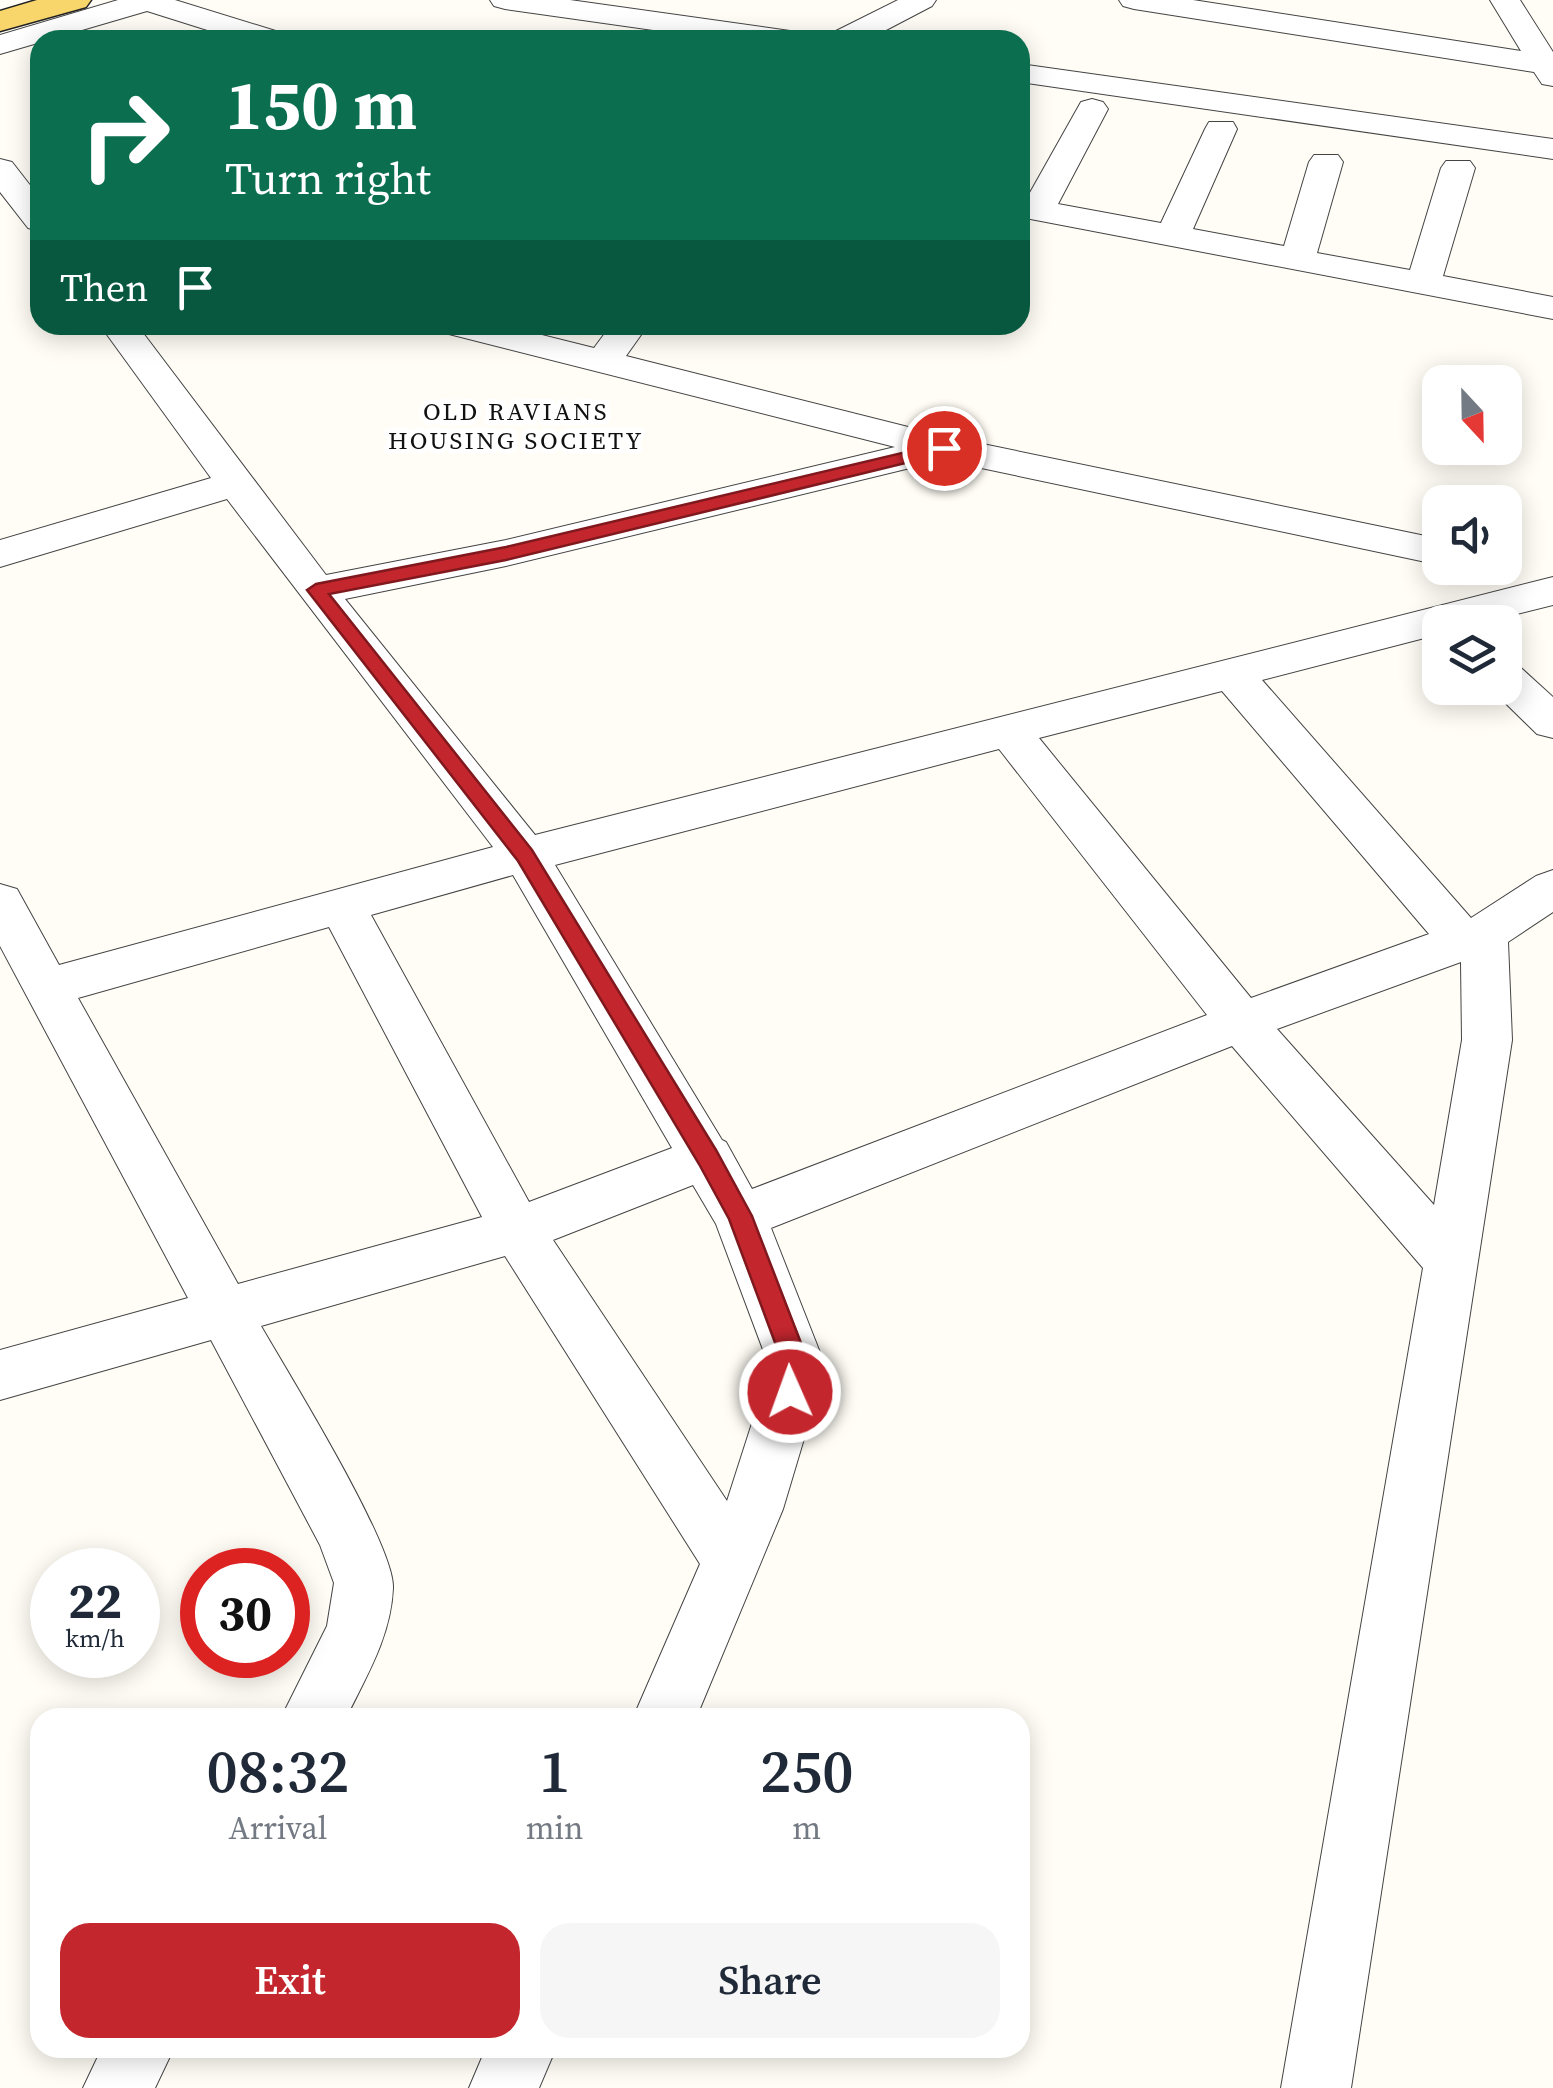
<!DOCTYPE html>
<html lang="en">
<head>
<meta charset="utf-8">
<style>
  body { margin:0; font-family:"Source Serif 4",serif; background:#f6f6f7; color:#1f2937; height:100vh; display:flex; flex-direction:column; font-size:38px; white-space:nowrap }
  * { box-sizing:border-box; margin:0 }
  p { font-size:32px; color:#747a83 }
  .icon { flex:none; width:55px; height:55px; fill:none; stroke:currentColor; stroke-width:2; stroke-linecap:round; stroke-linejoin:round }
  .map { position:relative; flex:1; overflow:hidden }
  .side { position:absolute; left:30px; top:1708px; width:1000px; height:350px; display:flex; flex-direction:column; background:#fff; border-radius:30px; box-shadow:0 5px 25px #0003 }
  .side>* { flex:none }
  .banner { position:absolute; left:30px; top:30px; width:1000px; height:305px; border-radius:30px; box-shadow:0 5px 25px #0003; background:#0b6e4f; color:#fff; overflow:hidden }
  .needle { width:65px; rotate:158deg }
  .controls { position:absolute; left:1422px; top:365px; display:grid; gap:20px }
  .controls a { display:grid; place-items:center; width:100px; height:100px; border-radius:20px; background:#fff; box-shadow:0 5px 25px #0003; font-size:50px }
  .speed { position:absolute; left:30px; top:1548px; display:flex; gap:20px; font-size:50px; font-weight:700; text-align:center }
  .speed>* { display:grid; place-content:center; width:130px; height:130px; border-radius:50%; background:#fff; box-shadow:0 5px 25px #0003; line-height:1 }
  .speed small { font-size:25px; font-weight:400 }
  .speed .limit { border:15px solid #d22; background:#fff; color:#111 }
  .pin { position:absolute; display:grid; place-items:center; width:85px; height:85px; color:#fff; margin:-42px; border:5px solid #fff; border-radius:50%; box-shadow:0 2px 10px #0007 }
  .me { position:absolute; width:110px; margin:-55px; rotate:358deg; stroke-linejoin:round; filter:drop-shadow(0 0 8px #0008) }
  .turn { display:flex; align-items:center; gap:35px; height:210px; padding:0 30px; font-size:45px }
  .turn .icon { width:130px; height:130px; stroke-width:2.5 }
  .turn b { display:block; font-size:70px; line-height:85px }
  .then { display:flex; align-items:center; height:95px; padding:0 30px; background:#0003; gap:20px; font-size:38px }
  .eta { display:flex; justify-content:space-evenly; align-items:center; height:170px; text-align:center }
  .eta b { font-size:60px; font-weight:600; line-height:70px }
  .button { display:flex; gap:20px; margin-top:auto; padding:20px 30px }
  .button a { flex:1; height:115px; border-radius:30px; background:#c4262e; color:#fff; font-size:40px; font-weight:600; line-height:115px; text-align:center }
  .button a+a { background:#f6f6f7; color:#1f2937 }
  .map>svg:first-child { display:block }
</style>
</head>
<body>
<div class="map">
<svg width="1553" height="2088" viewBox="0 0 1553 2088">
  <rect width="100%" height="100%" fill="#fffdf5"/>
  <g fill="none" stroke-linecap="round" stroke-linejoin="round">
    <defs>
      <path id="minor" d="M118,0H175L282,33L286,40H239L147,11L0,54V35Z
        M490,0H570L790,31L801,33L805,40H724L505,9L494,6Z
        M898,0H936L932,6L867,40H828L832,33Z
        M1119,0H1193L1521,51L1490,0H1520L1553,52V86L1542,84L1534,72L1134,9L1123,6Z
        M1020,64L1553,139V159L1020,82Z
        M1092,99L1103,102L1108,109L1058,204L1161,223L1205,129L1209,122H1233L1237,129L1193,229L1284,246L1309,162L1314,155H1338L1343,162L1317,253L1410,270L1441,168L1446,161H1470L1475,168L1443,276L1553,297V319L1020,217V197L1027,198L1081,102Z
        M0,159L12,162L40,198V231L28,228L0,192Z
        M100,325H137L326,575L506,540L895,447L445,333L440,325H502L594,348L611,325H648L626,356L944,436L1440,539V565L943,460L506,566L345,599L535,835L1553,577V605L1485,622H1440V634L1262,680L1471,918L1536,876L1553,870V912L1508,942L1512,1040L1351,2088H1281L1423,1268L1232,1046L771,1228L821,1355L818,1392L783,1509L696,1718H633L700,1564L505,1256L261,1326C288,1373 395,1545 393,1588C391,1636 367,1675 346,1718H281L327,1626L334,1583L320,1545L211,1340L0,1400V1350L188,1298L0,946V884L17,889L59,965L493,847L227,499L0,567V540L211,478ZM1222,691L1429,934L1251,998L1039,738ZM999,749L1207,1015L752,1189L726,1142L722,1140L555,865ZM513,875L672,1148L529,1202L371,915ZM329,927L482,1217L238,1284L78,998ZM1461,962L1462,1040L1434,1205L1277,1029ZM693,1185L716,1224L765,1355L762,1392L727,1501L553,1240Z
        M1505,662L1520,667L1553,697V738L1537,734L1490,688H1505Z
        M102,2048H174L155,2088H83Z
        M486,2048H556L539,2088H469Z"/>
      <path id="primary" d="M37,0H91L86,7L0,31V11Z"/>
    </defs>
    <!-- minor casing -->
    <use href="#minor" stroke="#444" stroke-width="2"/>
    <!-- primary casing -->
    <use href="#primary" stroke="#222" stroke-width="3"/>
    <!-- minor -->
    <use href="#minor" fill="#fff" fill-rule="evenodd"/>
    <!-- primary -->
    <use href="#primary" fill="#f9d66b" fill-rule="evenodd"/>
  </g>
  <!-- route -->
  <path fill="#c4262e" stroke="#7f191e" stroke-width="2.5" d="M944,443L953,448L951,452L506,560L329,594L532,850L716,1150L752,1216L806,1356L799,1400L790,1404L781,1400L777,1392L780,1356L729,1219L699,1164L518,861L307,590L316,584L506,547Z"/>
  <g text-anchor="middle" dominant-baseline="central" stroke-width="10" stroke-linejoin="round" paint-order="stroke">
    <!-- far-neighbourhood labels -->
    <g font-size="25" letter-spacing="2.5" fill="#111" stroke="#fff">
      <text x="516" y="411">OLD RAVIANS<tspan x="516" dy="29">HOUSING SOCIETY</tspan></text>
    </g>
  </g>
</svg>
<div class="controls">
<a><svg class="needle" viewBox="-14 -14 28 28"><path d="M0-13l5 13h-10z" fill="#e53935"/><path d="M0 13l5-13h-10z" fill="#747a83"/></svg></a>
<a><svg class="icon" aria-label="sound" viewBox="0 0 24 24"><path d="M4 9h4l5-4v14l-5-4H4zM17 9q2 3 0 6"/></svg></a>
<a><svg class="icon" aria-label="layers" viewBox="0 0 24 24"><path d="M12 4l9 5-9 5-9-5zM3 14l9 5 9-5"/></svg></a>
</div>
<div class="speed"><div>22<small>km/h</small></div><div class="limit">30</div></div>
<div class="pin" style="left:944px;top:448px;background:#d93025"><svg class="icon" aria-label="arrive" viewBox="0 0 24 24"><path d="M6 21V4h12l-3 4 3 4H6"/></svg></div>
<svg class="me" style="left:790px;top:1392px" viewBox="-20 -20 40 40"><circle r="17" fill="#c4262e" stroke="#fff" stroke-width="3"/><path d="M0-11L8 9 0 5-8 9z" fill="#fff"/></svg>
<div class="banner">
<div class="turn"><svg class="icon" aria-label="right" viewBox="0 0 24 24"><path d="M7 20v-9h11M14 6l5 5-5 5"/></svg><div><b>150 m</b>Turn right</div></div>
<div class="then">Then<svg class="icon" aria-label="arrive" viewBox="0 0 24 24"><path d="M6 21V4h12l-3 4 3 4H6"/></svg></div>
</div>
<section class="side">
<div class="eta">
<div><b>08:32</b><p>Arrival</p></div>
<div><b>1</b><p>min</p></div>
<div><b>250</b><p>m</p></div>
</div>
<div class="button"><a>Exit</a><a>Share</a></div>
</section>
</div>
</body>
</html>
